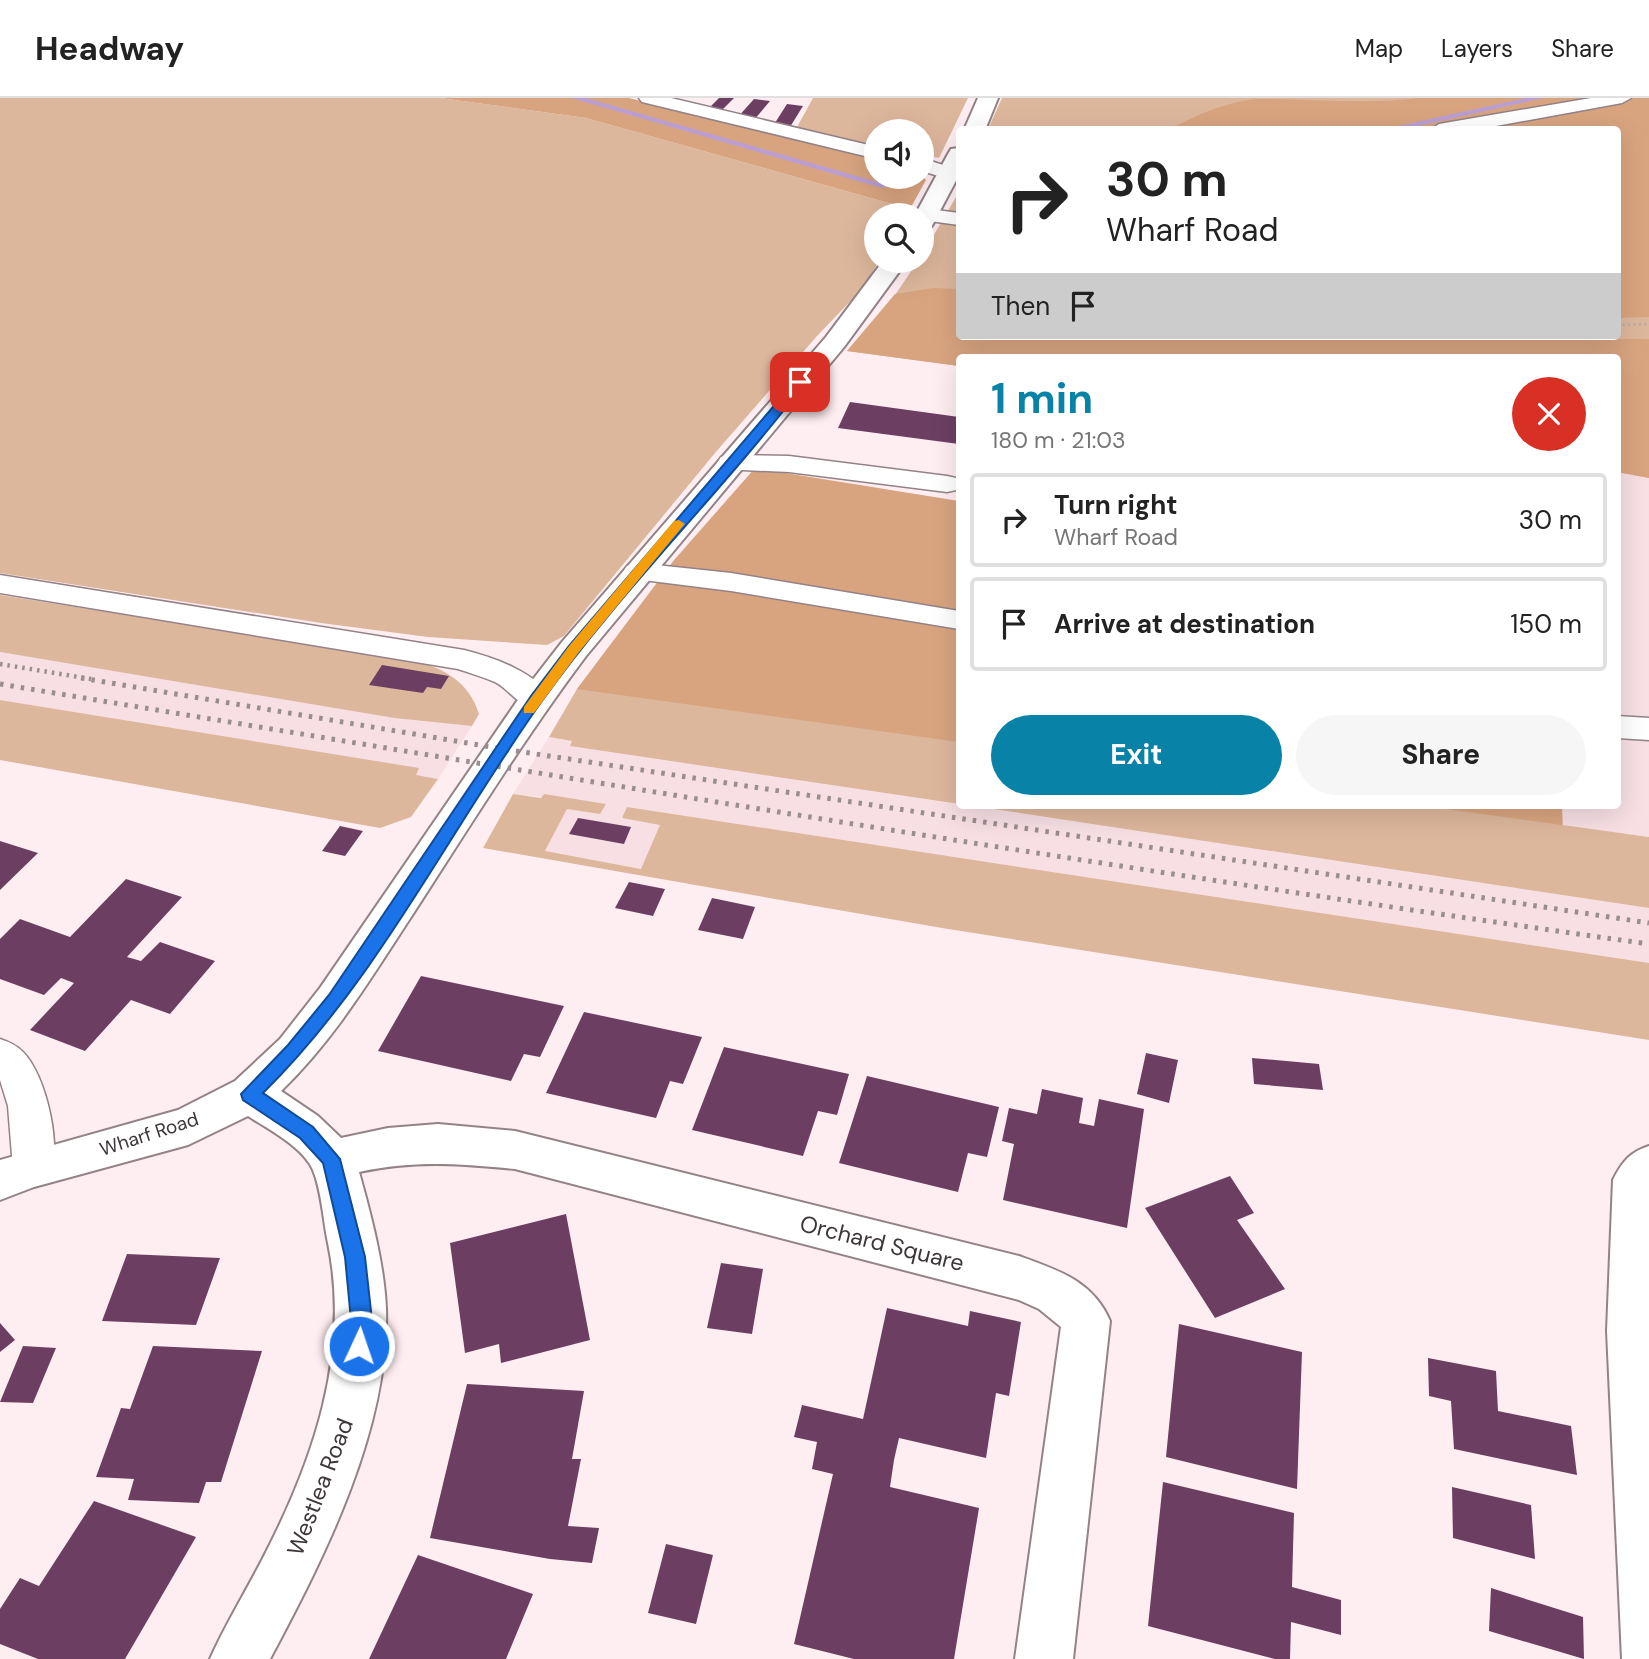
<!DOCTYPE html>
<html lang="en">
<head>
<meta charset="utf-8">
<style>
  body { margin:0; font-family:"DM Sans",sans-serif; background:#f6f6f6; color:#222; height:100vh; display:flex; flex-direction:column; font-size:26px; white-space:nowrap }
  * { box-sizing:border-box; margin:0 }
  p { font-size:23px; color:#767676 }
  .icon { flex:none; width:38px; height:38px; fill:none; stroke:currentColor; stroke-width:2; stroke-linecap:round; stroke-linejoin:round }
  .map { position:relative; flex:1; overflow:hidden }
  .drawer { position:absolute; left:956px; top:256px; width:665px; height:455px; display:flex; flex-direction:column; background:#fff; border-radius:7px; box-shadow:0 7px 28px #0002 }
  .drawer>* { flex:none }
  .hud { position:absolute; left:956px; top:28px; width:665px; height:214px; border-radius:7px; box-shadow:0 7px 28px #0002; background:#fff; color:#222; overflow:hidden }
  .fabs { position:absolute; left:864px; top:21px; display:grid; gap:14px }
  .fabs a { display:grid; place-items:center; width:70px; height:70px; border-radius:50%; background:#fff; box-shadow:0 7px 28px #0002; font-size:35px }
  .pin { position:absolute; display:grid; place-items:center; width:60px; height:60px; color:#fff; margin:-30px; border-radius:14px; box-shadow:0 4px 10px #0006 }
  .me { position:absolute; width:77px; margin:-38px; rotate:3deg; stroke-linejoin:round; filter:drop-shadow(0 0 5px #0008) }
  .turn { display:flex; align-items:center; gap:24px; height:147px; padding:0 35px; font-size:32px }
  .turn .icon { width:91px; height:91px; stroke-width:2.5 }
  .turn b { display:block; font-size:49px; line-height:60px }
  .then { display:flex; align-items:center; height:66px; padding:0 35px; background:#0003; gap:14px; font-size:26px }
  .round { display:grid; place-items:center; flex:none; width:74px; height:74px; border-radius:37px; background:#f6f6f6 }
  .overview { display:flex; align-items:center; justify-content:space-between; height:119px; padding:0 35px }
  h1 { font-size:42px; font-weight:700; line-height:52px; color:#0982a8 }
  .primary-button { display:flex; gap:14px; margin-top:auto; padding:14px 35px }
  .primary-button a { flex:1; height:80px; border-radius:42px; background:#0982a8; color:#fff; font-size:28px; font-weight:700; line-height:80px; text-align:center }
  .primary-button a+a { background:#f6f6f6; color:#222 }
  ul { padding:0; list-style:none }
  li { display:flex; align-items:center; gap:21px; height:94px; margin:0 14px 10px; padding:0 21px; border:4px solid #e0e0e0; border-radius:7px }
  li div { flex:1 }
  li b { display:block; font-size:26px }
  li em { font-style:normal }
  header { display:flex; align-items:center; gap:42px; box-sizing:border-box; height:98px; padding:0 35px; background:#fff; border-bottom:2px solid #e0e0e0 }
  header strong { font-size:33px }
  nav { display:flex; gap:38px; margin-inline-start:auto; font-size:24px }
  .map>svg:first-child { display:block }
</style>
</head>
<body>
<header>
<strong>Headway</strong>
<nav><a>Map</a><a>Layers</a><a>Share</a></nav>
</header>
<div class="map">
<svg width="1649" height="1561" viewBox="0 0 1649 1561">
  <rect width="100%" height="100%" fill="#ffeef1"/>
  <!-- built -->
  <path fill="#f7dfe4" d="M1617,374L1649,380V739L1562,727V707H1617Z
    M0,554L394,620L472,628L438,681L415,677L419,671L0,602Z
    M549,639L572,643L571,648L1649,810V865L627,709L622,720L661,727L642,771L545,754L567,711L600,716L605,706L513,696Z"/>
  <!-- green -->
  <path fill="#ddb79c" d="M0,0H440L586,20L910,111L906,117H877V163H879L862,191L817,238L715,355L564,538L547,547L428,539L321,525L0,475Z
    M813,0H968L939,60L922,57V33H877V49L796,31Z
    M1002,0H1649V380L1617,374V259H959V268L847,253L895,197L918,163H922V157L959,94V238H1617V32L988,31Z
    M959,403V706L570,648L572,643L549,639L577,591L675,461Z
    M0,497L413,562C444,571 469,583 479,616L472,628L394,620L0,554Z
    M0,602L419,670L416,677L438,681L411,719L380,730L0,662Z
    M513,696L541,700L544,696L606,706L600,716L567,711L545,753L641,771L660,727L622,720L627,709L1649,865V942L942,830L483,750Z
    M966,707H1562L1563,727L1649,739V810Z"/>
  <!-- forest -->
  <path fill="#d8a47f" d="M440,0H629L877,61V79L922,78L926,82L910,111L586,20Z
    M1419,0H1649V219L1617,220V32H1169C1196,17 1225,4 1256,1C1310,0 1364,7 1419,0Z
    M934,190L959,191V238L1649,241V380L1617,374V259H959V268L847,253L895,196Z
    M755,370L959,403V644L577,591L675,461Z
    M1416,707H1562V727Z"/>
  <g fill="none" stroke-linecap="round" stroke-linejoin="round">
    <!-- stream -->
    <path fill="#ba9ed2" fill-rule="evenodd" d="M571,0H586L891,88L882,90Z
      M1526,0H1544L1400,32H1380Z"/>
  </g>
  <!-- building -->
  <path fill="#6c3f62" d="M719,0H734L720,14L707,12Z
    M754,1L770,3L754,22L737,20Z
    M787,6L803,8L790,29L773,28Z
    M850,304L959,319V346L838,330Z
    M382,567L449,578L441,591L427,589L423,595L369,587Z
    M578,720L631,729L624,746L569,736Z
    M340,728L363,733L345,758L322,753Z
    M0,743L38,755L0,792Z
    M126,781L182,799L127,859L141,863L160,844L215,863L170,916L131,902L85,953L30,932L74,885L61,880L44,897L0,881V841L20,821L70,839Z
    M629,784L665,791L653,818L615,810Z
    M712,800L755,809L743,841L698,832Z
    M421,878L502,895L564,908L540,959L524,956L511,983L378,953Z
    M584,914L702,939L683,986L670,983L656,1020L546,995Z
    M724,949L849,976L837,1017L818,1013L803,1058L692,1032Z
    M1146,955L1178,962L1169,1005L1137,996Z
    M1252,960L1319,966L1323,992L1254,986Z
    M867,978L999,1009L987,1059L968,1055L958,1094L839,1065Z
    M1042,991L1083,1000L1079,1025L1094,1028L1099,1001L1144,1011L1127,1130L1003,1102L1014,1046L1002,1043L1009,1010L1037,1016Z
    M1230,1078L1254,1115L1237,1122L1285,1191L1215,1220L1145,1110Z
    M566,1116L590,1242L501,1265L499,1246L465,1255L450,1145Z
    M127,1156L220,1160L196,1227L102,1223Z
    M721,1165L763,1171L752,1236L707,1230Z
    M887,1210L968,1228L970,1213L1021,1224L1009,1298L996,1295L986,1360L899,1340L894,1362L890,1389L979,1410L954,1561H854L794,1546L833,1376L812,1371L817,1344L794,1339L802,1307L863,1321Z
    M0,1225L15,1242L0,1254Z
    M1179,1226L1302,1254L1297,1391L1166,1359Z
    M23,1248L56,1250L33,1305L0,1304Z
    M153,1248L262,1253L221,1384H206L199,1405L128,1402L134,1381L96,1379L121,1310L130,1311Z
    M1428,1260L1496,1273L1498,1313L1571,1328L1577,1377L1454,1351L1451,1303L1429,1298Z
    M467,1286L584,1293L572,1361H581L568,1428L599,1430L592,1465L550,1461L430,1440Z
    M1163,1384L1294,1415L1292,1489L1341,1502V1537L1291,1524L1290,1561H1275L1148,1528Z
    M1452,1389L1531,1407L1535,1461L1453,1440Z
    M94,1403L196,1439L125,1561H38L0,1546V1511L20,1480L39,1488Z
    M666,1446L713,1457L696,1526L648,1515Z
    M418,1457L533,1496L506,1561H369Z
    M1491,1490L1583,1519L1584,1561L1489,1533Z"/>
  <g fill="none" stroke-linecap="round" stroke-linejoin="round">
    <defs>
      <path id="lane" d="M639,0H671L877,49V61L642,4Z
        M1591,0H1631L1622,5L1474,32H1430L1439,26Z
        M922,60L955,71L958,75L955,79L948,81L922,73Z
        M929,111L959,115V127L922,122V117H919L922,113Z
        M730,357L789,358L947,378L956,380L959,388L956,392L947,394L789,374L721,371L717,365L721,359Z
        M637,465L731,475L959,513V531L731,493L627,480L623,474L627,468Z
        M0,477L464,552C495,560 534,573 552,601L547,608C520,615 515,595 495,584C483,579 470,575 458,571L0,495Z
        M1617,618L1649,620V642L1617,640Z
        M0,941C9,944 16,947 23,954C47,978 63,1053 49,1083L34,1088L19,1083L13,1070L8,1008L0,982Z"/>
      <path id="street" d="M978,0H998L985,32H964Z
        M959,50V77L933,126L930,131L922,133V117H915L948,56L951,51Z
        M883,163H907L844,249L586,558C523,642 468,731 411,819C371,880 334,942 281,993L318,1018L341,1040L388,1030L438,1026L515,1033L1019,1158C1058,1172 1093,1183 1110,1223L1073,1561H1015L1061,1229L1039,1211L1019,1202L515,1071C457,1066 417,1062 359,1074C371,1117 384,1166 386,1210C390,1330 325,1458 270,1561H210C225,1527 245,1495 262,1462C313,1364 351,1256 328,1145C323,1122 322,1094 313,1072C303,1049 268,1031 248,1018L188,1047L34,1089L0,1102V1062L178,1012L235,983L280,941L320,890L524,593L562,544L826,239Z
        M1649,1048V1561H1622L1607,1233L1613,1082C1622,1064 1630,1054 1649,1048Z"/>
    </defs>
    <!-- lane casing -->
    <use href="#lane" stroke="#938387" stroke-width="3"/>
    <!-- street casing -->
    <use href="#street" stroke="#938387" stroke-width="4"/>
    <!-- path -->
    <path stroke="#b7aaac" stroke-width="2.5" stroke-dasharray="2 3.5" stroke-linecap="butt" d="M1617,227L1649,226"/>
    <!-- lane -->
    <use href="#lane" fill="#fff" fill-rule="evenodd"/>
    <!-- street -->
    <use href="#street" fill="#fff" fill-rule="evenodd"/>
    <!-- rail-far1 -->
    <path stroke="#998d90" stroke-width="4.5" stroke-dasharray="2.5 5" stroke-linecap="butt" d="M0,566L91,581"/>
    <!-- rail -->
    <path stroke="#998d90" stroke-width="5" stroke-dasharray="3.5 7" stroke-linecap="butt" d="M81,580L503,651L1649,825
      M0,586C549,677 1098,769 1649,846"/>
  </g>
  <!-- route -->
  <path fill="#1a73e8" stroke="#114b97" stroke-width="2" d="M796,282L806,284C722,394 622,491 542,603C449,733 377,883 263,995L313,1029L340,1061L365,1159L372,1222L366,1255L359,1258L351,1255L348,1248L351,1222L345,1159L323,1065L300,1040L243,1002L241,996L288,947L329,897L531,598L569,548Z"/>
  <!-- slow -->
  <path fill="#f59e0b" d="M679,422L685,426L683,428L579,554L534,615H524V609L569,548L674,423Z"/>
  <g text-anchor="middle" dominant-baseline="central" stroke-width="7" stroke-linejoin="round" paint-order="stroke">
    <!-- street labels -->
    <g font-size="19" fill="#3d3638" stroke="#fff">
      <text transform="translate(149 1036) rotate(-18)">Wharf Road</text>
    </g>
    <!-- near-street labels -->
    <g font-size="23" fill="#3d3638" stroke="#fff">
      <text transform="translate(882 1145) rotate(14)">Orchard Square</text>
      <text transform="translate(320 1389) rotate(-69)">Westlea Road</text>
    </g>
  </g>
</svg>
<div class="fabs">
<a><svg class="icon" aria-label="sound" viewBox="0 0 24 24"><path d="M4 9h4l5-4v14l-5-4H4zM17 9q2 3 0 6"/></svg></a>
<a><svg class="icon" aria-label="search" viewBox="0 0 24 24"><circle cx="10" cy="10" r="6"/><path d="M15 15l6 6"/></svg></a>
</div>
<div class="pin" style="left:800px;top:284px;background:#d93025"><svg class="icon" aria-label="arrive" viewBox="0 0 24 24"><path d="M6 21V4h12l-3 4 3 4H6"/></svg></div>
<svg class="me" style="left:359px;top:1248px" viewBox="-20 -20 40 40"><circle r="17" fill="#1a73e8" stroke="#fff" stroke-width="3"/><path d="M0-11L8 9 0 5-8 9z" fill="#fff"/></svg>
<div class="hud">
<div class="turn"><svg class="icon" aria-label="right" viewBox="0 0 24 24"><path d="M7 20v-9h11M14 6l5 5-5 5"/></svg><div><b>30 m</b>Wharf Road</div></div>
<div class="then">Then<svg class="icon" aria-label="arrive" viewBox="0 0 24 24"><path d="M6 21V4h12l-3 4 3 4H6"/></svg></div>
</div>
<section class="drawer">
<div class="overview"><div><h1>1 min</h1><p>180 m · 21:03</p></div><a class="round" style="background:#d93025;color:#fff"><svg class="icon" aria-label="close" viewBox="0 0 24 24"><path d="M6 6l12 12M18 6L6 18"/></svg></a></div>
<ul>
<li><svg class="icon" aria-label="right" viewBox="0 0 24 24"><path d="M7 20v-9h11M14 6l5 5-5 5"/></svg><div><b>Turn right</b><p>Wharf Road</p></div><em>30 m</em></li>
<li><svg class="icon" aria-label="arrive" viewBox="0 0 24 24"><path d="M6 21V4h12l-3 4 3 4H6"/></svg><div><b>Arrive at destination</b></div><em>150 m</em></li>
</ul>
<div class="primary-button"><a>Exit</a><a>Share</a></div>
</section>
</div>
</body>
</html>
